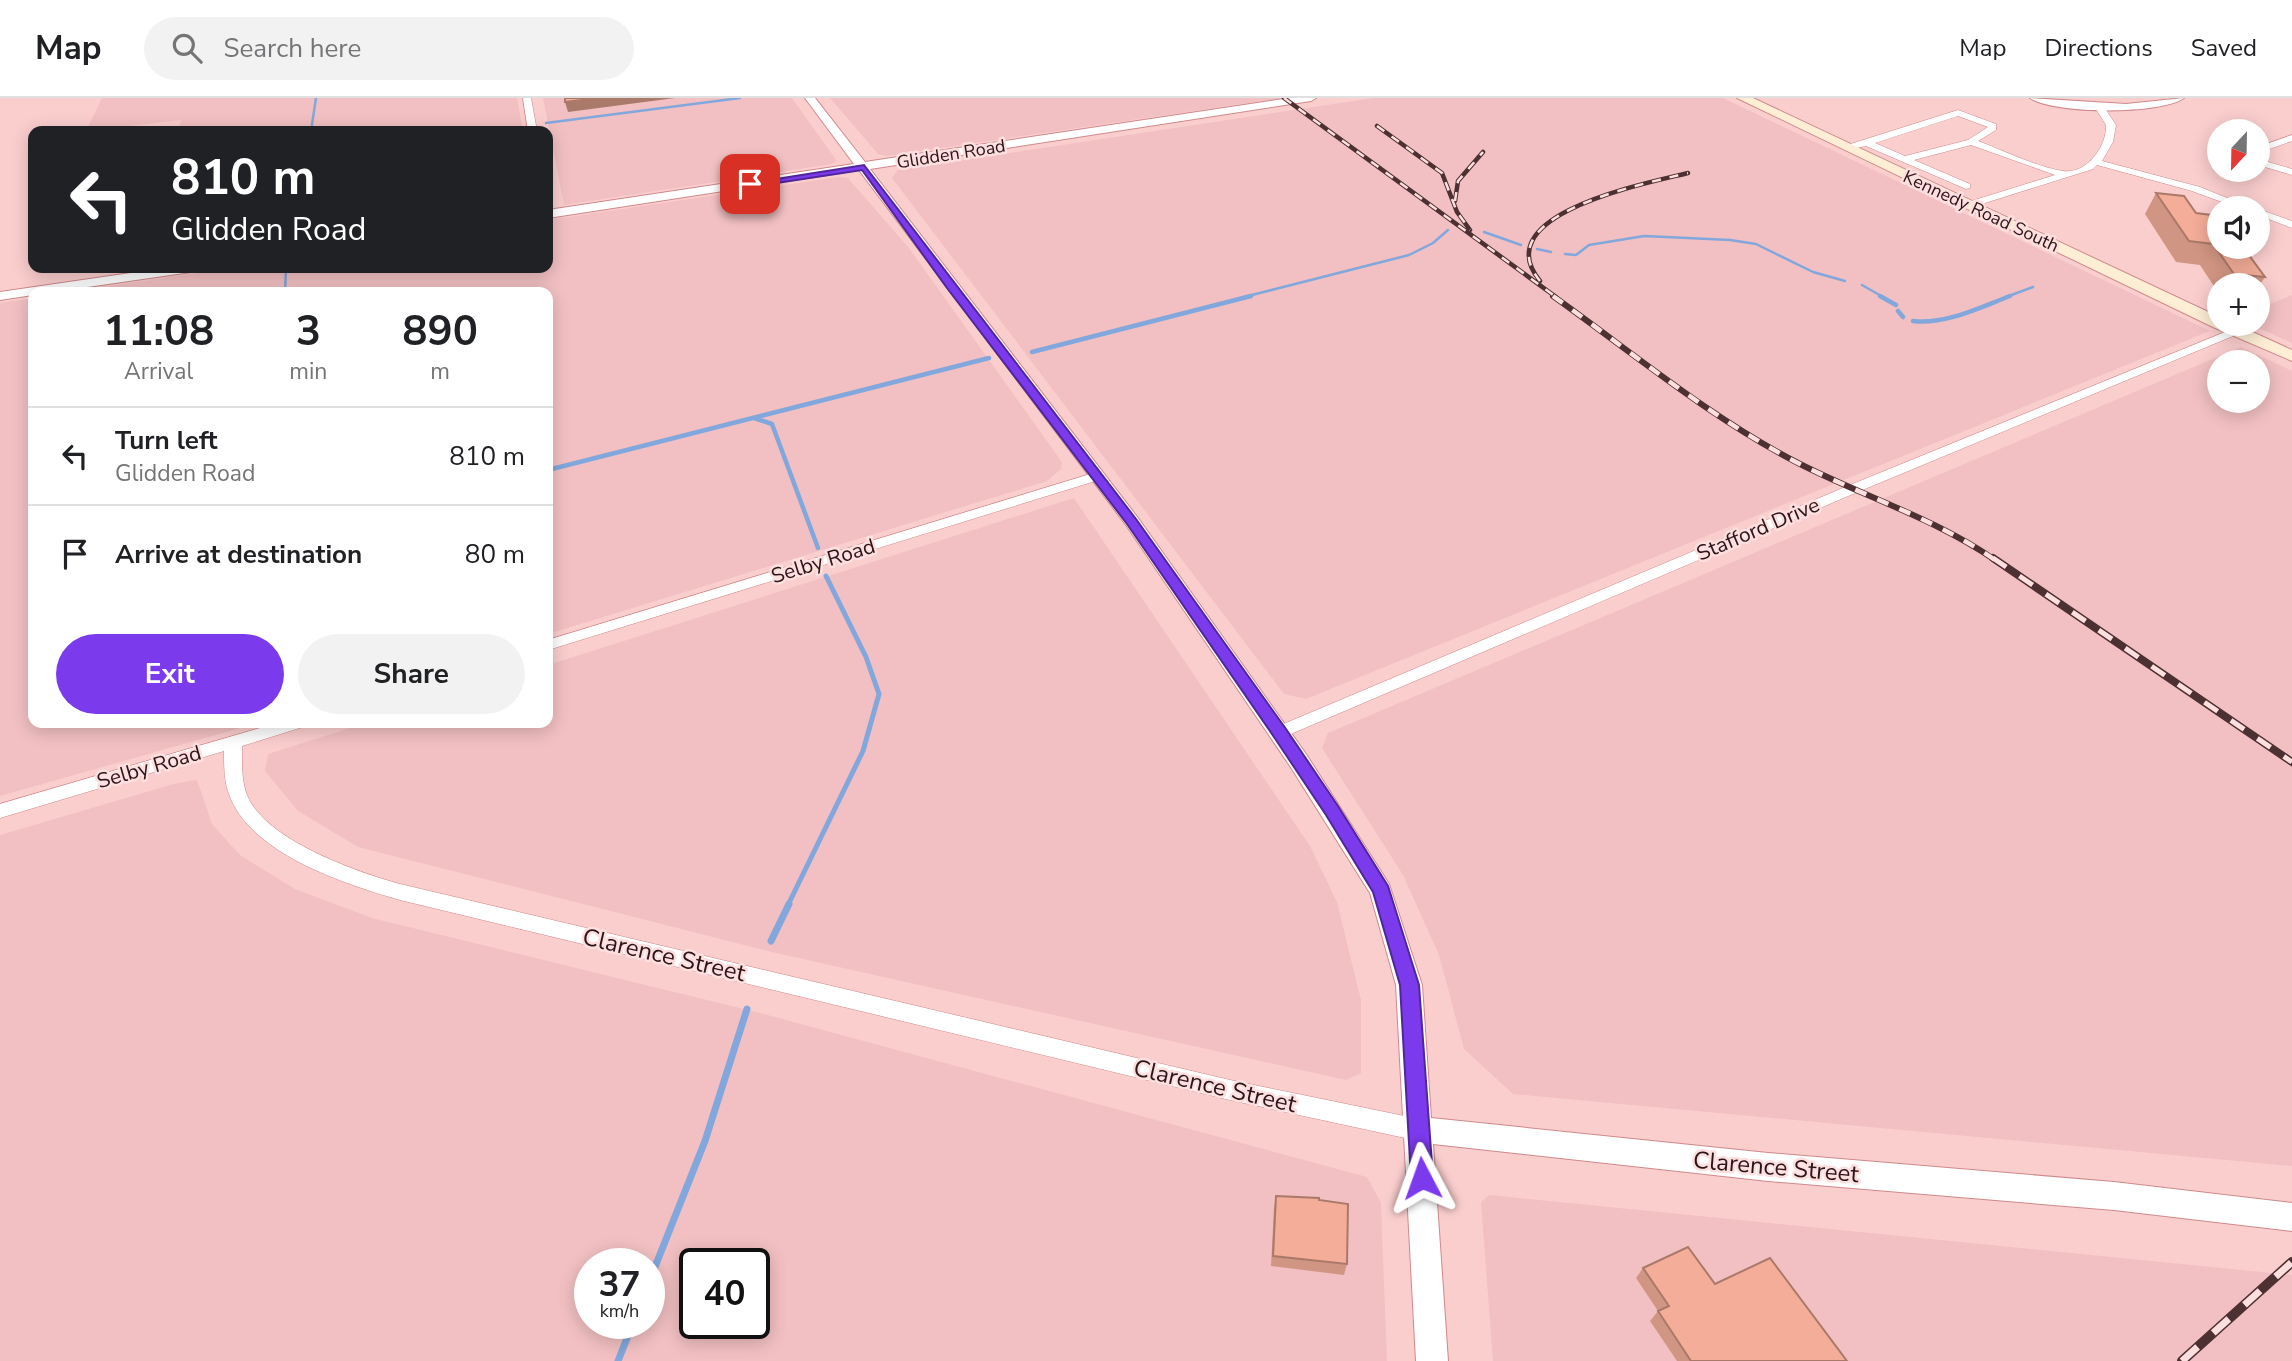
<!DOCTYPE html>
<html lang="en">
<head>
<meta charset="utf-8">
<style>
  body { margin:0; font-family:"Nunito Sans",sans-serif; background:#f2f2f2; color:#202124; height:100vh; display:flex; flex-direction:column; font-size:26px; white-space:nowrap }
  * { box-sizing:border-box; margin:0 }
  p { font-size:23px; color:#757577 }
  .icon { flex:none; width:38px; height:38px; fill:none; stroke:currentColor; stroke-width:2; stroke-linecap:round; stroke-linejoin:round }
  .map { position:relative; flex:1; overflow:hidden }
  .side { position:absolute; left:28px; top:189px; width:525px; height:441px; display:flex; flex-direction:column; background:#fff; border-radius:14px; box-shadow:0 4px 18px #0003 }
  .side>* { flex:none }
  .top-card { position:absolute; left:28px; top:28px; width:525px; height:147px; border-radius:14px; box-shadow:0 4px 18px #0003; background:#202124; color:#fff; overflow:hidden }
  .needle { width:46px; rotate:202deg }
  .controls { position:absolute; left:2207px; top:21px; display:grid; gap:14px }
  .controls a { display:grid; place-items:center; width:63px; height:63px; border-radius:50%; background:#fff; box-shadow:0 4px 18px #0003; font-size:35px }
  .speed { position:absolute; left:574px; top:1150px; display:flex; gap:14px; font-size:35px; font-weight:700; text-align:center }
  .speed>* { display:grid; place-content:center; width:91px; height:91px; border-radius:50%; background:#fff; box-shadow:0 4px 18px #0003; line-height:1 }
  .speed small { font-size:18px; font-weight:400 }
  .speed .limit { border:4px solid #111; border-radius:10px; background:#fff; color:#111 }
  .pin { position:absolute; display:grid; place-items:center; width:60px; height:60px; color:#fff; margin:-30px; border-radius:14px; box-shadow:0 4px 10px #0006 }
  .me { position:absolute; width:77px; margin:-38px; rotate:356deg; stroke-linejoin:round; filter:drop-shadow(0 0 5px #0008) }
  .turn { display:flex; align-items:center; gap:24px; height:147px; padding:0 28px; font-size:32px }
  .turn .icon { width:91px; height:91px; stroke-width:2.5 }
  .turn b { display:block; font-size:49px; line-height:60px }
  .eta { display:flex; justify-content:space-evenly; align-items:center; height:119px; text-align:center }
  .eta b { font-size:42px; font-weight:700; line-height:49px }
  .cta { display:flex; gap:14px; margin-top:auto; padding:14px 28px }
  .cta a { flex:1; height:80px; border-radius:42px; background:#7c3aed; color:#fff; font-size:28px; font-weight:700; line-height:80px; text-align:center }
  .cta a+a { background:#f2f2f2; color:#202124 }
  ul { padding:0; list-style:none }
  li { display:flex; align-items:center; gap:21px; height:98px; padding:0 28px; border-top:2px solid #e0e0e0 }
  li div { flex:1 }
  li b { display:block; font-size:26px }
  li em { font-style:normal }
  header { display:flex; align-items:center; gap:42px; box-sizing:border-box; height:98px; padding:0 35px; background:#fff; border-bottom:2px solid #e0e0e0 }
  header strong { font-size:33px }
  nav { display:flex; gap:38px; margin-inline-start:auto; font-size:24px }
  .search { width:490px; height:63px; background:#f2f2f2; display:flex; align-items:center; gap:18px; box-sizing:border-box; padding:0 24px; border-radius:38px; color:#757577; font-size:26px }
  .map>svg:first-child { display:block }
</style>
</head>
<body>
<header>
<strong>Map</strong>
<div class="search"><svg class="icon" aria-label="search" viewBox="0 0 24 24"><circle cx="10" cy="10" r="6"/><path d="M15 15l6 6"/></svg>Search here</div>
<nav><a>Map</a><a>Directions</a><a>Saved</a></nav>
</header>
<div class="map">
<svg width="2292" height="1263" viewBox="0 0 2292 1263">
  <rect width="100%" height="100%" fill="#fbcece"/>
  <!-- built -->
  <path fill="#f2c0c2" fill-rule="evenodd" d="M102,0H517L523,33H178L181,22L86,33Z
    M543,0H792L837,63L832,66L564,107Z
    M830,0H1283L887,58L878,56Z
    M1373,0H1723L2210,233L1306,601L1284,596L892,80L898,72Z
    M838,79L848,80L909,150L1062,364L1061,371L1047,383L548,536V194H68L231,170H548V122Z
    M2292,197V245L2250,226H2258V211Z
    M33,200V625H258L0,698V205Z
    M2241,249L2292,273V1068L1513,996L1464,951L1439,857L1403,777L1322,650L1328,635ZM2258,264V303H2219V264Z
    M1074,400L1310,748L1337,804L1361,902V975L1346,982L776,855L358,749L298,713L265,673L268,656L366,625H548V567Z
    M197,682L212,726L240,757L295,791L372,820L764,916L1367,1079L1381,1105L1387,1263H0V737L177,685ZM590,1166H649V1225H590ZM695,1166H754V1225H695Z
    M1489,1097L2292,1177V1263H1493L1481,1104Z"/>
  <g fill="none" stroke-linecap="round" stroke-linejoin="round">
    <!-- stream-far3 -->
    <path stroke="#82a7dc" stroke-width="2.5" d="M546,25L740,0
      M311,33L316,0
      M490,33L512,30
      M1484,134L1521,147
      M1537,151L1551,154
      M1565,156L1576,157L1589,147L1644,138L1730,142L1756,146L1813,174L1845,183
      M1862,187L1883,199
      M285,194L286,170
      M1244,199L1409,157L1433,145L1448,132
      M2006,199L2033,189"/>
    <!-- stream-far2 -->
    <path stroke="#82a7dc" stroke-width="4.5" d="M1880,198L1896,207
      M1898,213L1903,219
      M1913,223C1945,227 1981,209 2010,198
      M1032,254L1251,198
      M754,320L772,326L818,450
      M548,372L989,260"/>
    <!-- stream-far1 -->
    <path stroke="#82a7dc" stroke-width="5" d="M788,807L863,653L879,596L866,559L826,478"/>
    <!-- stream -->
    <path stroke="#82a7dc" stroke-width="7" d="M771,843L789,806
      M649,1184L705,1043L747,911
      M618,1263L633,1225"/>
    <defs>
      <path id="minor" d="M523,0H531L537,33H528Z
        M2098,5L2106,12L2116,27L2113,44L2102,63L2200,89L2252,110H2238L2192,93L2097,67L2093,71L1969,110L1965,109V105L2055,77L1971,47L1914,62L1970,86V90L1966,91L1866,48L1846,52L1841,49L1958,12L1996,26V32L1978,43C2005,53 2034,68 2062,73C2086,77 2107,49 2106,27L2094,8ZM1958,18L1988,29L1968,42L1905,58L1875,45Z
        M2292,37V43L2258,55V49Z
        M2258,61L2292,71V77L2258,67Z
        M2258,111L2292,123V130L2258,117Z
        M2235,230L2245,233L1860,393L1286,638L1280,640L1271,634L1274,630L1850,387Z
        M1097,374L1104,378L1102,381L548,552V542Z
        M277,625H306L303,629L242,648C242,664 241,681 247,697C265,742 357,774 400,786L1230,982L1419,1021L1427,1024L1431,1032L1427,1040L1419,1043L1230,1002L400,802C345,786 250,756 229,696C224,683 224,667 224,653L0,720V706Z"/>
      <path id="tertiary" d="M805,0H815L865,64L1290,0H1316L1311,3L870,71L1138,420L1306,656L1389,786L1422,887L1431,1020L1768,1055L2114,1084L2292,1105V1133L2114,1112L1768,1083L1433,1046L1448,1263H1416L1396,887L1370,795L1290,668L1126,427L859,72L548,120V112L854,66Z
        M2030,0L2126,6L2184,0C2161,17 2053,16 2030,0Z
        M165,170H198L191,174L53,194H33V197L0,202V194Z"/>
      <path id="secondary" d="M1737,0H1753L2219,219V226H2235L2292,252V263L2213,229Z"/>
    </defs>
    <!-- minor casing -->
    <use href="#minor" stroke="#cf898b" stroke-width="1"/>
    <!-- tertiary casing -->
    <use href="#tertiary" stroke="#cf898b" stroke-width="2"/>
    <!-- secondary casing -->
    <use href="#secondary" stroke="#cf898b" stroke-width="2"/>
    <!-- minor -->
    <use href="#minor" fill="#fff" fill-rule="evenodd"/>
    <!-- tertiary -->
    <use href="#tertiary" fill="#fff" fill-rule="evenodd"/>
    <!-- secondary -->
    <use href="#secondary" fill="#fdeed5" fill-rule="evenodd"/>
    <defs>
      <path id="rail-far3" d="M1284,0L1556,199
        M1377,28L1442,75L1457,114L1470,132
        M1455,103L1458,83L1483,54
        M1540,183C1485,116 1648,85 1688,75"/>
      <path id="rail-far2" d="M1553,198C1633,255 1712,321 1800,366C1865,399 1934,420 1995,462"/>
      <path id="rail-far1" d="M1993,460L2292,664"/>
      <path id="rail" d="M2182,1263L2292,1164"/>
    </defs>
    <!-- rail-far3 casing -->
    <use href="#rail-far3" stroke="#4d3031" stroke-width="4.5"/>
    <!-- rail-far2 casing -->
    <use href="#rail-far2" stroke="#4d3031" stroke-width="6"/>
    <!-- rail-far1 casing -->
    <use href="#rail-far1" stroke="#4d3031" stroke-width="8"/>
    <!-- rail casing -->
    <use href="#rail" stroke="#4d3031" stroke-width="10"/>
    <!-- rail-far3 -->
    <use href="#rail-far3" stroke="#fedfdf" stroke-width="2.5" stroke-dasharray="9" stroke-linecap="butt"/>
    <!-- rail-far2 -->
    <use href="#rail-far2" stroke="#fedfdf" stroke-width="4.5" stroke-dasharray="12" stroke-linecap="butt"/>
    <!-- rail-far1 -->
    <use href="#rail-far1" stroke="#fedfdf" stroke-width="5" stroke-dasharray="16" stroke-linecap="butt"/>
    <!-- rail -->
    <use href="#rail" stroke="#fedfdf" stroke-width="7" stroke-dasharray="21" stroke-linecap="butt"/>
  </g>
  <!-- wall -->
  <path fill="#d19583" d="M2156,95L2196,115L2254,149L2256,151L2250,160L2265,179L2258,190V187H2219V196L2200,167L2176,164L2145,116Z
    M1276,1098L1319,1102L1347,1166L1344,1177L1271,1168L1274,1109Z
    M1643,1170L1715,1186L1847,1263H1677L1650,1223L1658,1213L1636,1180Z"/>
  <!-- shaded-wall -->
  <path fill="#aa796a" d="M599,0H675L568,14L565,4Z"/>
  <!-- building -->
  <path fill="#f3ad98" stroke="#aa796a" stroke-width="2" d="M565,0H599L565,4Z
    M2156,95L2184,98L2196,115L2219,118V149H2254L2256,151L2243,149L2265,179L2234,176L2213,146L2189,143Z
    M1276,1098L1319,1100V1102L1348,1106L1347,1166L1273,1158Z
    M1688,1149L1715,1186L1770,1160L1847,1263H1691L1658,1213L1669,1208L1643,1170Z"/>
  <!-- route -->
  <path fill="#7c3aed" stroke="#51269a" stroke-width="2" d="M864,67L1136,421L1286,631L1338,708L1388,788L1419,887L1433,1080L1430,1087L1422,1090L1414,1087L1411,1080L1400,887L1373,794L1326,717L1274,639L1127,426L947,190L862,72L750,89L745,86Z"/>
  <g text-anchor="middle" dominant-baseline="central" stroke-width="5" stroke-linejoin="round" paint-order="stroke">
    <!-- far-street labels -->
    <g font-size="18" fill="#2e1416" stroke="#fedfdf">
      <text transform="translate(951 56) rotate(-9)">Glidden Road</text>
      <text transform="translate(1981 113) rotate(25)">Kennedy Road South</text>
    </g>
    <!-- street labels -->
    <g font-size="21" fill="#2e1416" stroke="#fedfdf">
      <text transform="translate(1758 431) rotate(-23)">Stafford Drive</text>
      <text transform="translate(823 463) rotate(-17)">Selby Road</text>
      <text transform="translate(149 669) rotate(-16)">Selby Road</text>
    </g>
    <!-- near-street labels -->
    <g font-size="24" fill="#2e1416" stroke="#fedfdf">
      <text transform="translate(664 857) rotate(13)">Clarence Street</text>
      <text transform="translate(1215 988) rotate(13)">Clarence Street</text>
      <text transform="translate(1776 1069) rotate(5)">Clarence Street</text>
    </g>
  </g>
</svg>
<div class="controls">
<a><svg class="needle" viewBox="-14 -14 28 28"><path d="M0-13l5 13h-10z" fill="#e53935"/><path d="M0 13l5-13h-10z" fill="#757577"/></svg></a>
<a><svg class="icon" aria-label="sound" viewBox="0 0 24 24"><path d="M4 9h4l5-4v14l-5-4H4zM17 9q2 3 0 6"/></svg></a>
<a>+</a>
<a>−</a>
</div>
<div class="speed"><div>37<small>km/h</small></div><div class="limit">40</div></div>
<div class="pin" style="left:750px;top:86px;background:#d93025"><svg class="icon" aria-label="arrive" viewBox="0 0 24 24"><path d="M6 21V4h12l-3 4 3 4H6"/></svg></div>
<svg class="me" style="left:1422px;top:1080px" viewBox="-20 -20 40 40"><path d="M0-17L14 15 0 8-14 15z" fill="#7c3aed" stroke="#fff" stroke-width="4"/></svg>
<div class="top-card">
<div class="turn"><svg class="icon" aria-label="left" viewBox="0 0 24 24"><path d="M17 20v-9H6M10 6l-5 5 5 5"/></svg><div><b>810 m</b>Glidden Road</div></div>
</div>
<section class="side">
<div class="eta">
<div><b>11:08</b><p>Arrival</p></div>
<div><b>3</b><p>min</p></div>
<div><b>890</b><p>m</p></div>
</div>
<ul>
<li><svg class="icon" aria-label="left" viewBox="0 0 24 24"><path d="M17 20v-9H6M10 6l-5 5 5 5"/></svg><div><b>Turn left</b><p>Glidden Road</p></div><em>810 m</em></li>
<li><svg class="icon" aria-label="arrive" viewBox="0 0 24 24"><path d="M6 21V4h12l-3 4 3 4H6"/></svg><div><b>Arrive at destination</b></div><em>80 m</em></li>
</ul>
<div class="cta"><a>Exit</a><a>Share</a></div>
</section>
</div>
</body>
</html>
